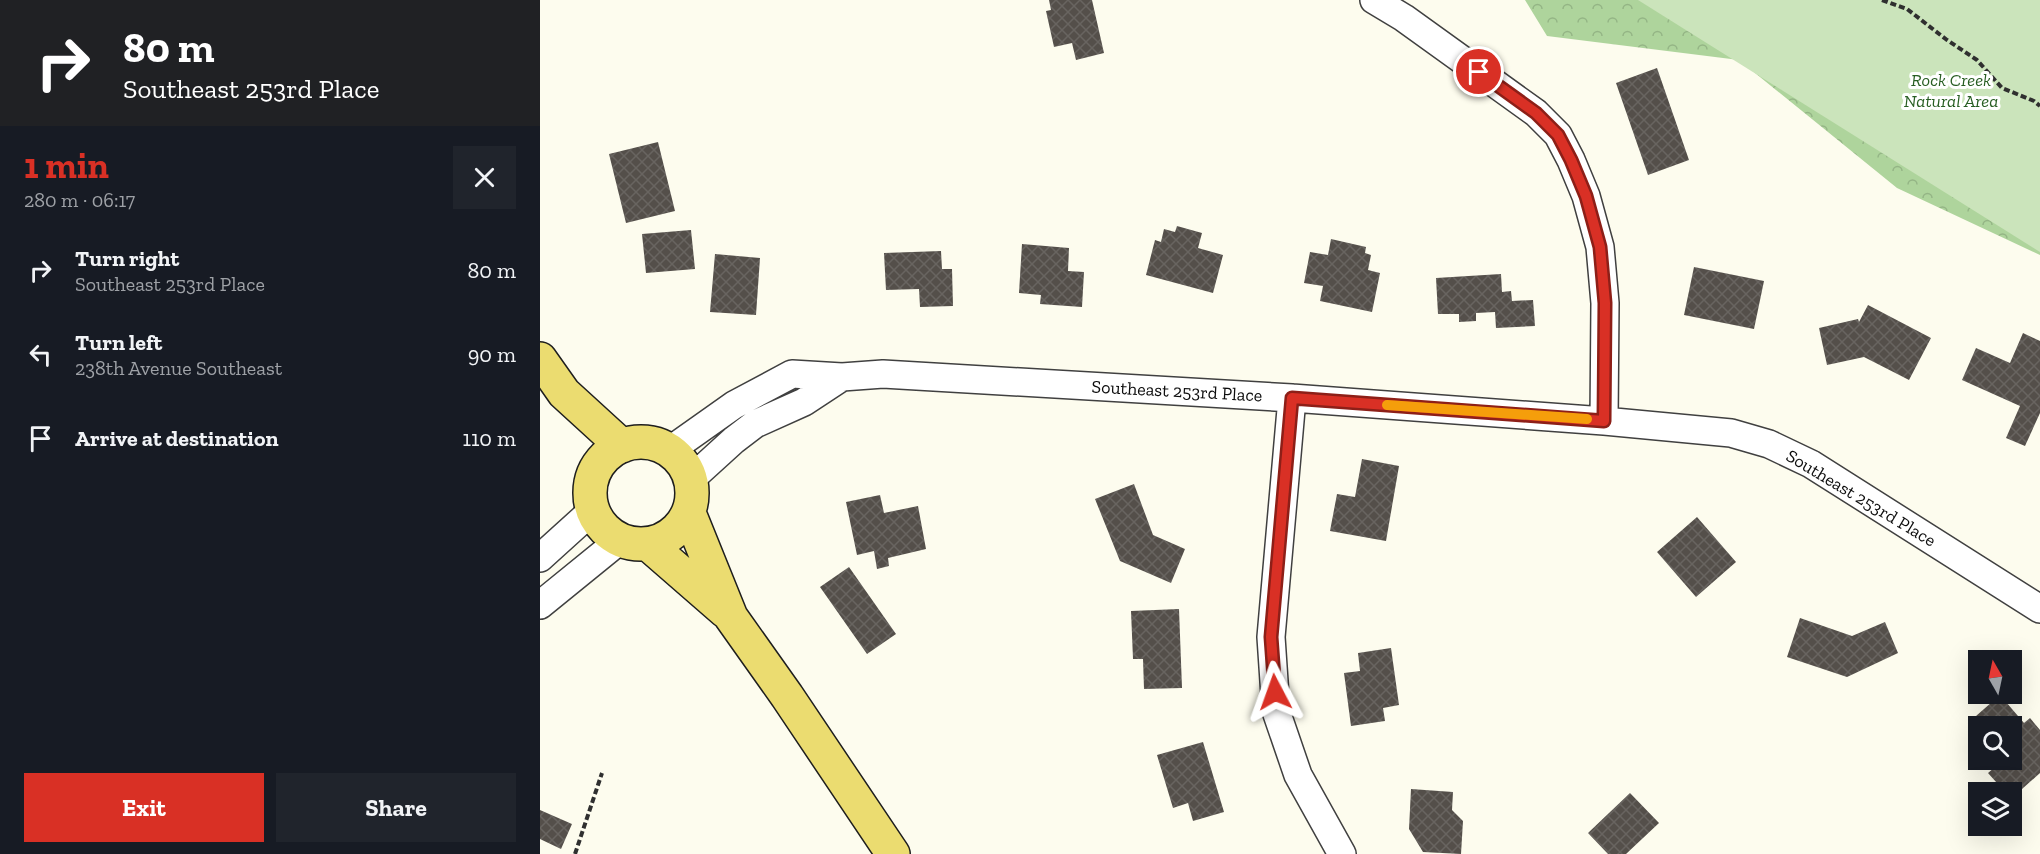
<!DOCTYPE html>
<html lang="en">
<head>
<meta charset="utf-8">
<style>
  body { margin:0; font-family:"Zilla Slab",serif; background:#20242c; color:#f1f3f6; height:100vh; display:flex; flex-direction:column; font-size:22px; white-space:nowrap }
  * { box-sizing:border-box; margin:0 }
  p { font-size:20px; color:#9ea1a6 }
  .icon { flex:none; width:33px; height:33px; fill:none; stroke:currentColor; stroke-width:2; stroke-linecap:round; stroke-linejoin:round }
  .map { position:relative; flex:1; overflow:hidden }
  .panel { display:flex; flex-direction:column; background:#171b24; width:540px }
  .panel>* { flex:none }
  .hud { background:#202124; color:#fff; overflow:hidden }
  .needle { width:39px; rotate:351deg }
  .tools { position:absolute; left:1428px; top:650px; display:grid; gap:12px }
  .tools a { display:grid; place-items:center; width:54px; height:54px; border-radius:0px; background:#171b24; box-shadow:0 6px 24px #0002; font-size:30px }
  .pin { position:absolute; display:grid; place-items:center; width:51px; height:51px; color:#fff; margin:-26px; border:3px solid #fff; border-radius:50%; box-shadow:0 2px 6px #0007 }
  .me { position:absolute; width:66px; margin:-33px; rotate:356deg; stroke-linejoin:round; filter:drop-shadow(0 0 4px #0008) }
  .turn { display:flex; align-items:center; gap:21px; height:126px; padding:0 24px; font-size:27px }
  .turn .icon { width:78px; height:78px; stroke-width:2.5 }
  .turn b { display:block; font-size:42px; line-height:51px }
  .round { display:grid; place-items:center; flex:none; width:63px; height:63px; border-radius:0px; background:#20242c }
  .headline { display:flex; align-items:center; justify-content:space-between; height:102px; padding:0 24px }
  h1 { font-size:36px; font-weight:800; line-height:45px; color:#d93025 }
  .cta { display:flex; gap:12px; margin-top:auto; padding:12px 24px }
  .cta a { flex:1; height:69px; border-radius:0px; background:#d93025; color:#fff; font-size:24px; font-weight:800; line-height:69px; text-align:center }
  .cta a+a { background:#20242c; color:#f1f3f6 }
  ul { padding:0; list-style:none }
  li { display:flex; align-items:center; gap:18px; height:84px; padding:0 24px }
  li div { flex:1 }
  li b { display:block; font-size:22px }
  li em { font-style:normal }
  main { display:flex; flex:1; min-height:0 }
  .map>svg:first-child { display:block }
</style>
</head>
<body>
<main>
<section class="panel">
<div class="hud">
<div class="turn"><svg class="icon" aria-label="right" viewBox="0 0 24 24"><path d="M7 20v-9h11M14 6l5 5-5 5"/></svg><div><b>80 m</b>Southeast 253rd Place</div></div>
</div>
<div class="headline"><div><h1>1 min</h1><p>280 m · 06:17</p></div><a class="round"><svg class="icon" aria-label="close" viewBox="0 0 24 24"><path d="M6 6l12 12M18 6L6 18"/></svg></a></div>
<ul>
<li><svg class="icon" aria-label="right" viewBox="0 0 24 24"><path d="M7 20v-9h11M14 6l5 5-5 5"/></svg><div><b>Turn right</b><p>Southeast 253rd Place</p></div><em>80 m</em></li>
<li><svg class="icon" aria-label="left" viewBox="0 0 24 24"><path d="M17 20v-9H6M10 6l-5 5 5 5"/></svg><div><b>Turn left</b><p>238th Avenue Southeast</p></div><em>90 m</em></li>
<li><svg class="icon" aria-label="arrive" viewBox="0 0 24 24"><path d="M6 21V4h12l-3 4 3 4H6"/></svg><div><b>Arrive at destination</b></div><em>110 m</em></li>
</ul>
<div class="cta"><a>Exit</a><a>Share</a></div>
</section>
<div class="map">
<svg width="1500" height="854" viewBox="0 0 1500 854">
  <defs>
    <pattern id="forest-crowns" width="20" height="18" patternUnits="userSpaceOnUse" patternTransform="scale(1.5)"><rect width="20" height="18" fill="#aed49c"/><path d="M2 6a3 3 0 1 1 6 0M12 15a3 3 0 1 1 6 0" fill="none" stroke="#94b585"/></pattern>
    <pattern id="building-cross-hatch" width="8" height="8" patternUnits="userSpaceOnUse" patternTransform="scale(1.5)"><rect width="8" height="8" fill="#544f4a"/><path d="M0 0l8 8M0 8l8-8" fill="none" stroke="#686460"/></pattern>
  </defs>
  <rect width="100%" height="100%" fill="#fdfcee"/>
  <!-- forest -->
  <path fill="url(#forest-crowns)" d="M985,0H1500V255L1357,188L1199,60L1007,36Z"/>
  <!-- park -->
  <path fill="#cbe4bb" d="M1098,0H1500V252Z"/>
  <!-- building -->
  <path fill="url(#building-cross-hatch)" d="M509,0H552L564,53L536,60L532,43L514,47L506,11L511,10Z
    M1117,68L1149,160L1108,175L1076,83Z
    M118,142L135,211L86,223L69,154Z
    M637,226L662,233L658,248L683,255L673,293L606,275L615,240L621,242L624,229L635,232Z
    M151,230L155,269L106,273L102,234Z
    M791,239L826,247L825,253L831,255L828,270L840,273L832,312L780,301L783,286L764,283L770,252L788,255Z
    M482,244L529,248L528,271L544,272L542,307L500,304L501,295L479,293Z
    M401,251L402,269H412L413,306L380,307L379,289L346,290L344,253Z
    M175,254L220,258L216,315L170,312Z
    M1154,267L1224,281L1214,329L1144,315Z
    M961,274L962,292L971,291L972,301L993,300L995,326L956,328L955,312L936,313V321L919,322V314H898L896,278Z
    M1328,305L1391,338L1369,380L1324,357L1287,365L1279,328L1318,319L1319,322Z
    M1483,333L1500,341V413L1485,446L1466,438L1480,406L1422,380L1436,348L1470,363Z
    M822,459L859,466L846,541L790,531L797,494L815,497Z
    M594,484L613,535L645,549L631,583L580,561L555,499Z
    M340,495L344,513L378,506L386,549L348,558L349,566L337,569L334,551L317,555L306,502Z
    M1157,517L1196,562L1156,597L1117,552Z
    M309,567L356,634L327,654L280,587Z
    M639,609L642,688L604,689L603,659H593L591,611Z
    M1260,618L1312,636L1345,622L1358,653L1307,677L1247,657Z
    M851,648L859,705L843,708L845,721L811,726L804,673L820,671L818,653Z
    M1460,695L1484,723L1490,718L1500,730V773L1472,798V792H1465L1448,773L1461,762L1458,759H1472V726H1438V736L1428,723Z
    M663,742L684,812L653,821L648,803L633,808L617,755Z
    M871,789L913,792L912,810L923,821L921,854L883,852L869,829Z
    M1090,793L1119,823L1086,854H1068L1048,833Z
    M0,810L32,824L21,849L0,839Z"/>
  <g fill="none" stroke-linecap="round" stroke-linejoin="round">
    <defs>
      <path id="minor" d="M834,0L864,18L996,113L1018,135L1031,160L1046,196L1060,247L1065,303L1064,421
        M752,398L731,637L736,711L758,775L802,854
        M129,451L194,405L252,374L302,377L343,374L752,398L1064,421L1191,433L1229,444L1271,464L1500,609
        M150,480L194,440L215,424L264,402L302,377
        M0,558L53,510
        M0,605L80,540"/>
      <path id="major" d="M0,359L24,393L82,446
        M50 493a51 51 0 1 1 102 0a51 51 0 1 1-102 0Z
        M149,513L191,617L247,696L353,854
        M108,544L185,611"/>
    </defs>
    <!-- minor casing -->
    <use href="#minor" stroke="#404040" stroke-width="30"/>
    <!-- major casing -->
    <use href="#major" stroke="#1e1e1e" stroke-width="36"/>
    <!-- path -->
    <path stroke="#2f2f2f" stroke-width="4" stroke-dasharray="6 3" stroke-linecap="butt" d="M1342,0L1367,9L1407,40L1437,60L1462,88L1494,101L1500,106
      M35,854L62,773"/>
    <!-- minor -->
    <use href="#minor" stroke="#fff" stroke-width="27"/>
    <!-- major -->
    <use href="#major" stroke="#ebdc70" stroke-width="33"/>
  </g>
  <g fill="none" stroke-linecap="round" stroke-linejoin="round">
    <defs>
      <path id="route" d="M735,692L731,637L752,398L1064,421L1065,303L1060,247L1046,196L1031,160L1018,135L996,113L939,72"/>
    </defs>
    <!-- route casing -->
    <use href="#route" stroke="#8d1f18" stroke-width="15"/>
    <!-- route -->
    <use href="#route" stroke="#d93025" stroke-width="10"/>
    <!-- slow -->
    <path stroke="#f59e0b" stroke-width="10" d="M847,405L1047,419"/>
  </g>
  <g text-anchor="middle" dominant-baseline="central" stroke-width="6" stroke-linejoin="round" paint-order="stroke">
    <!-- park labels -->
    <g font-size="18" font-style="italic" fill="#285e23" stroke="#fff">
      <text x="1411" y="80">Rock Creek<tspan x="1411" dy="21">Natural Area</tspan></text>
    </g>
    <!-- street labels -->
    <g font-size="18" fill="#0d0d0d" stroke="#fff">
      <text transform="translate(637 391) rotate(3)">Southeast 253rd Place</text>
      <text transform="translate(1321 498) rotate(31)">Southeast 253rd Place</text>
    </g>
  </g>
</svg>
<div class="tools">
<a><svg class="needle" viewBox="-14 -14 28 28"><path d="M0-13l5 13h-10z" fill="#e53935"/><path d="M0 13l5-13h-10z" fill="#9ea1a6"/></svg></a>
<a><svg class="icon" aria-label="search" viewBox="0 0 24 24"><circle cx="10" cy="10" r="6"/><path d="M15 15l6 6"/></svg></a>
<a><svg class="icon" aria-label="layers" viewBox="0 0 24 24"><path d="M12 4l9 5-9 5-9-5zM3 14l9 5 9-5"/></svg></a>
</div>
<div class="pin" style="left:939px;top:72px;background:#d93025"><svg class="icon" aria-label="arrive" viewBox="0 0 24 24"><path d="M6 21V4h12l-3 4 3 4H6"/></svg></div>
<svg class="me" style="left:735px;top:692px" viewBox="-20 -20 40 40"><path d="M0-17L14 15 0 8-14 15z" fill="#d93025" stroke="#fff" stroke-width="4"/></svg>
</div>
</main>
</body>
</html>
